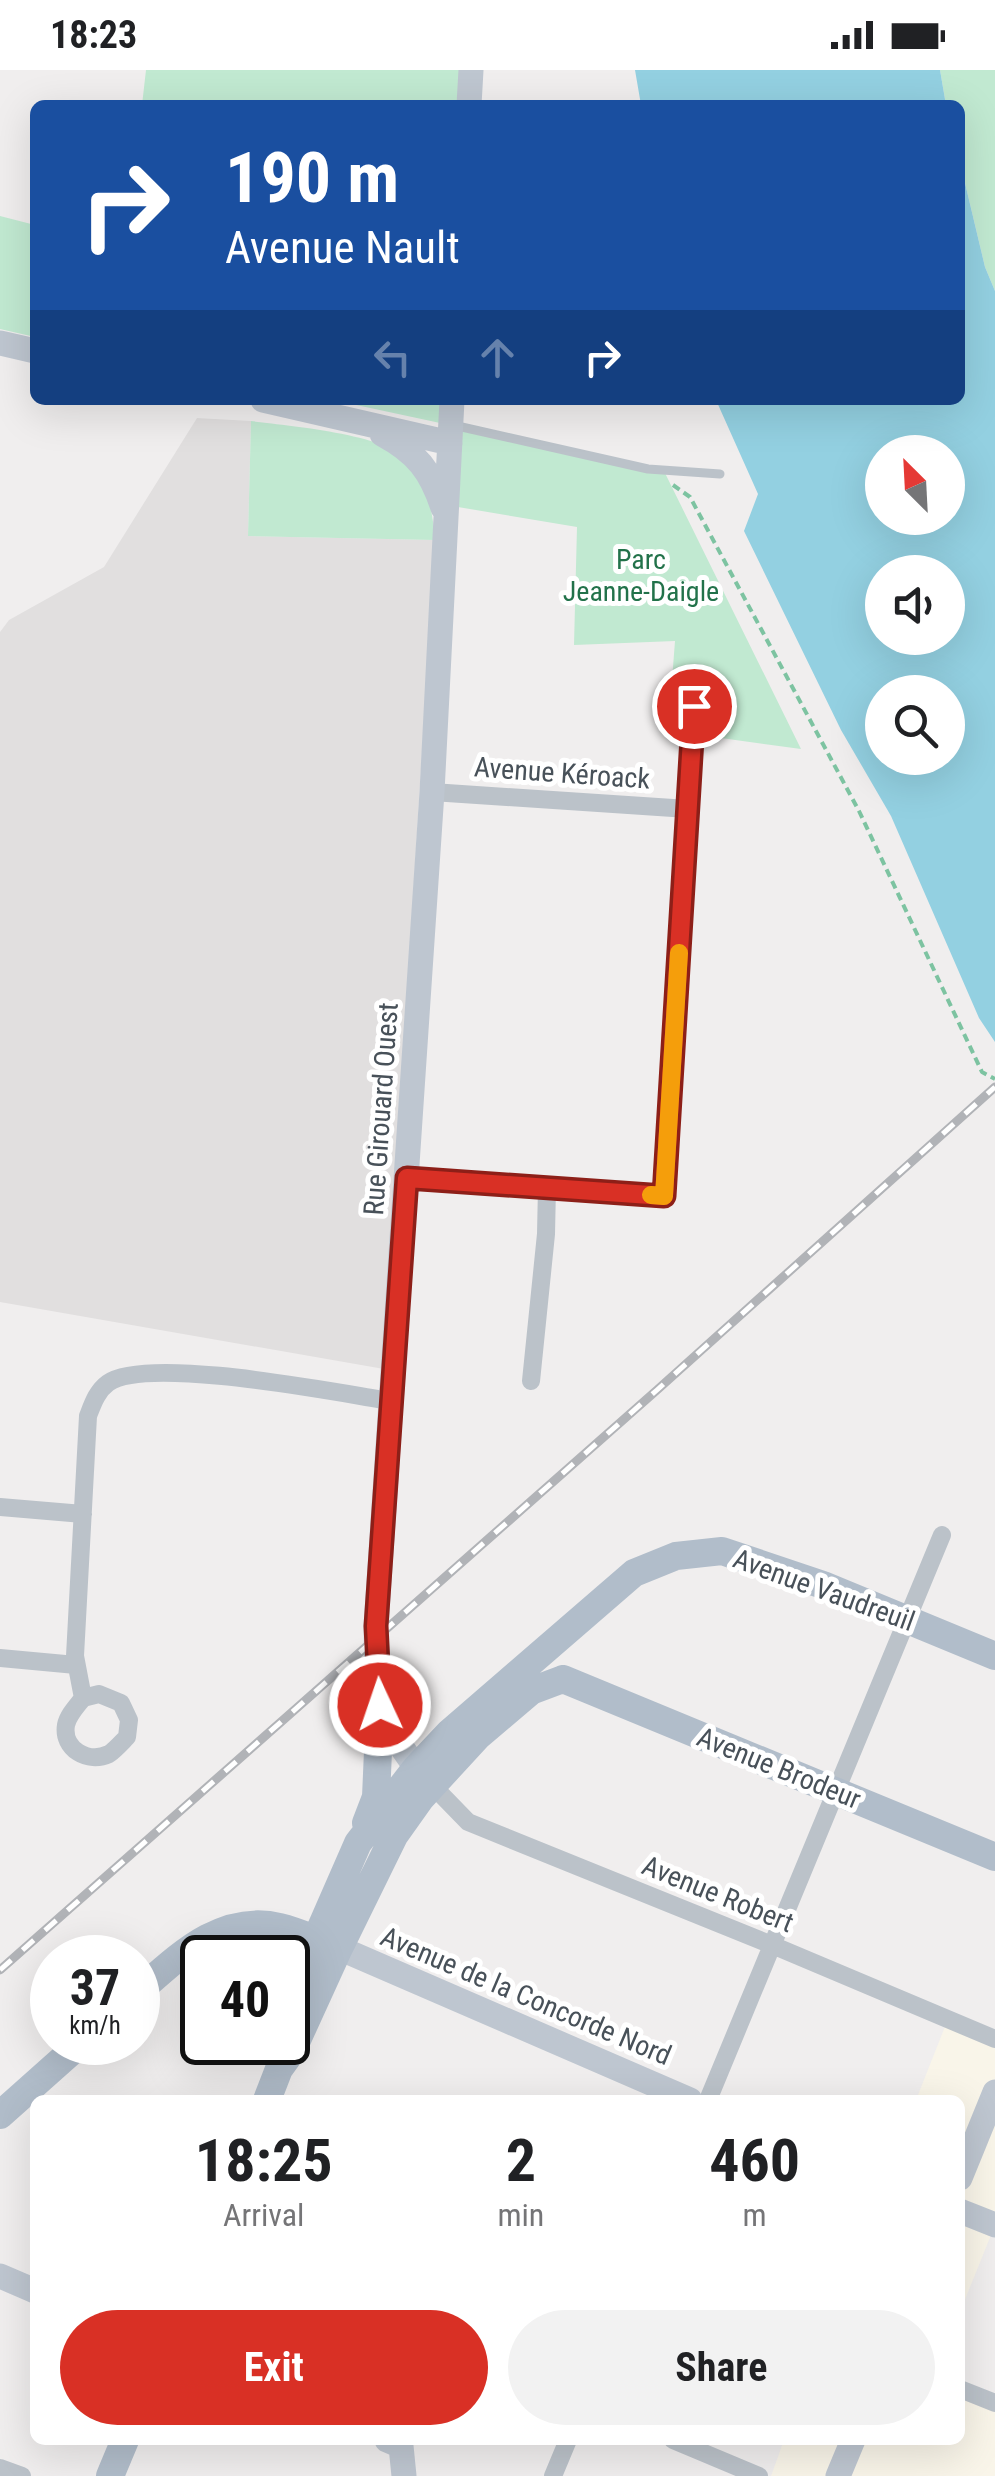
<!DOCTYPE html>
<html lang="en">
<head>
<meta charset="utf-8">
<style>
  body { margin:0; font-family:"Roboto Condensed",sans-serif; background:#f2f2f2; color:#202124; height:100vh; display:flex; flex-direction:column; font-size:38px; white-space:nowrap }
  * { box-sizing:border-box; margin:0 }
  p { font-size:32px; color:#757577 }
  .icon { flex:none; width:55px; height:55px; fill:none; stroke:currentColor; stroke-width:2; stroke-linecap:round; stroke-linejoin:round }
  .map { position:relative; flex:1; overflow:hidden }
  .panel { position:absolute; left:30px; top:2025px; width:935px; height:350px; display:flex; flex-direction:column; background:#fff; border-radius:15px; box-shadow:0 10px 40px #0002 }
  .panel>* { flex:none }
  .guide { position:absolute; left:30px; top:30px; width:935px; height:305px; border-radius:15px; box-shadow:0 10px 40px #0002; background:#1a4fa0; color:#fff; overflow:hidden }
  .needle { width:65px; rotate:336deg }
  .buttons { position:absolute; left:865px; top:365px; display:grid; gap:20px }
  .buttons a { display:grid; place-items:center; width:100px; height:100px; border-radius:50%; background:#fff; box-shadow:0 10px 40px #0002; font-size:50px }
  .speed { position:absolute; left:30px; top:1865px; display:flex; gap:20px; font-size:50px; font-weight:700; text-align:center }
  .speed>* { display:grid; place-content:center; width:130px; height:130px; border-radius:50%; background:#fff; box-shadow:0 10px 40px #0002; line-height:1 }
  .speed small { font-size:25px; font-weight:400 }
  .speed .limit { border:5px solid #111; border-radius:15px; background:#fff; color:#111 }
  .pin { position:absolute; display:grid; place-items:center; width:85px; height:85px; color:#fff; margin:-42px; border:5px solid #fff; border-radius:50%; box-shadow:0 2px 10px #0007 }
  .me { position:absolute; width:110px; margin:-55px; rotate:357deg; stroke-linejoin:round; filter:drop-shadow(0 0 8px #0008) }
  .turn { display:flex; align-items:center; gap:35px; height:210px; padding:0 30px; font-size:45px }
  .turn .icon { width:130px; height:130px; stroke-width:2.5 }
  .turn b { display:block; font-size:70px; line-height:85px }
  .lanes { display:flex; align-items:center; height:95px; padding:0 30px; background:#0003; justify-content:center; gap:50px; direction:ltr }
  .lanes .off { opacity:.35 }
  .eta { display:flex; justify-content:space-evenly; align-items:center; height:170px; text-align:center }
  .eta b { font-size:60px; font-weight:700; line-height:70px }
  .button { display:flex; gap:20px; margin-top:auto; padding:20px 30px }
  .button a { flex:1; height:115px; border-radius:60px; background:#d93025; color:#fff; font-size:40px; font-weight:700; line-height:115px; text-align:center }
  .button a+a { background:#f2f2f2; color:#202124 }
  .status { display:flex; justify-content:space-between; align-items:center; height:70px; padding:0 50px; background:#fff; direction:ltr }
  .status svg { height:28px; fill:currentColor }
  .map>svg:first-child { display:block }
</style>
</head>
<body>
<div class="status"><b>18:23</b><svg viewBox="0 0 49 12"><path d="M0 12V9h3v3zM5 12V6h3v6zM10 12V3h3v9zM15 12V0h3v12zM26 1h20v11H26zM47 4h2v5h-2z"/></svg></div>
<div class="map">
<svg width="995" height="2406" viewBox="0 0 995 2406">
  <rect width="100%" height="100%" fill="#f0eeee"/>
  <!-- commercial -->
  <path fill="#f9f5e9" d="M948,1949L995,1971V2155L960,2242V2030H916Z
    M960,2319L995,2333V2406H771L784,2370H960Z"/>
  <!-- education -->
  <path fill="#e1dfdf" d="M197,348L251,351L248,466L435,470L384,1299L0,1232V562L9,550L104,497Z"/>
  <!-- green -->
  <path fill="#c1e9d1" d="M146,0H471L470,35H142Z
    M940,0H995V221L985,197L960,92V35H946Z
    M0,146L35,155V267L0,259Z
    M333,330H456L454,355L663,399L801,679L721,668L719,626L671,623L675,571L574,575L577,457L452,436L454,356Z
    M251,351C290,356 392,364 416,395C427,409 434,452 435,470L248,466Z"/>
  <!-- water -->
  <path fill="#93d0e1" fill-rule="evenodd" d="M635,0H940L946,35H641Z
    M960,92L985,197L995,221V972L979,948L891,746L841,660L744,461L758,424L716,330H960ZM882,382H948V448H882ZM882,502H948V568H882ZM882,622H948V688H882Z"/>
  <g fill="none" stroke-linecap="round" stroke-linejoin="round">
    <!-- path -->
    <path stroke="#7dc3a1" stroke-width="4" stroke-dasharray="8 5" stroke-linecap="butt" d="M673,415L690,427L859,741L982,1002L995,1009"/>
    <!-- lane -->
    <path stroke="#bbc2c9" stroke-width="9" d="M453,355L648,399L720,404"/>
    <!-- street -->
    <path stroke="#bbc2c9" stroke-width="18" d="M432,722L688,739
      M407,1108L663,1126L697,603
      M531,1311L546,1164L547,1117
      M0,1437L83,1444
      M0,1588L76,1595
      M83,1628L99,1624L121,1633L129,1650L127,1667C122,1672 115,1680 109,1684C88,1694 62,1679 66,1655C68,1645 77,1636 83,1628L75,1586L88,1346C93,1333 97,1321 108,1313C147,1285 338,1323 391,1331
      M432,1715L468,1752L772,1875L995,1969
      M708,2030L942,1465
      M960,2319L995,2333
      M673,2370L759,2406
      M0,2398L22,2406
      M553,2406L568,2370"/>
    <!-- secondary -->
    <path stroke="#bec6d0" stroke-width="25" d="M469,35L471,0
      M0,273L35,281
      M263,330L450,373
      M382,364C417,383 431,401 443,438
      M429,1712C411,1693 390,1663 381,1637C375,1622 377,1575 376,1556L432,722L452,330
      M339,1878L690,2030
      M960,2108L995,2022
      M960,2141L995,2155
      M0,2206L35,2221
      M387,2370L401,2376L404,2406
      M838,2406L853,2370"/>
    <!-- primary -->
    <path stroke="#b1bdca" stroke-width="28" d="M563,1609L995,1787
      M366,1753L376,1727L380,1635
      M138,1922C178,1887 221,1843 280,1857C297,1861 314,1869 331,1875
      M288,1954L316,1869L358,1773L416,1698L449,1663L634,1503L676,1486L722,1481L823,1515L995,1586
      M279,1999L292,1981L339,1878L394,1766L421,1728L478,1666L531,1621L563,1609
      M267,2030L279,1999L282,1984
      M0,2045L82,1972
      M110,2406L125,2370"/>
    <defs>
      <path id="rail" d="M0,1900L657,1320L995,1017"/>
    </defs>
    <!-- rail casing -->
    <use href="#rail" stroke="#b1b3b7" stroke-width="9"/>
    <!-- rail -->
    <use href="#rail" stroke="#fff" stroke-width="5" stroke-dasharray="15" stroke-linecap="butt"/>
  </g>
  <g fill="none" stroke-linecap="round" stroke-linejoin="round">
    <defs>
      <path id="route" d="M380,1635L376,1556L407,1108L664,1126L694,636"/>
    </defs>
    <!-- route casing -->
    <use href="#route" stroke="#8d1f18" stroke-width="25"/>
    <!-- route -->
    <use href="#route" stroke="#d93025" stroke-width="18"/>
    <!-- slow -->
    <path stroke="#f59e0b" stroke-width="18" d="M651,1125L664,1126L679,883"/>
  </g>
  <g text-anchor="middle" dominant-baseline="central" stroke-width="10" stroke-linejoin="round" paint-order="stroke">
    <!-- park labels -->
    <g font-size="28" fill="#22724a" stroke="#fff">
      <text x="641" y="489">Parc<tspan x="641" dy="32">Jeanne-Daigle</tspan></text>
    </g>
    <!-- street labels -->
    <g font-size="28" fill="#485159" stroke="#fff">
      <text transform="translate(562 703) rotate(4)">Avenue Kéroack</text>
      <text transform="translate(381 1039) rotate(-86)">Rue Girouard Ouest</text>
      <text transform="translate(824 1520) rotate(20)">Avenue Vaudreuil</text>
      <text transform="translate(779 1698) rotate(22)">Avenue Brodeur</text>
      <text transform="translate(718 1824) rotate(22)">Avenue Robert</text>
      <text transform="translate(526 1926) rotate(23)">Avenue de la Concorde Nord</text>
    </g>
  </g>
</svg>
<div class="buttons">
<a><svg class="needle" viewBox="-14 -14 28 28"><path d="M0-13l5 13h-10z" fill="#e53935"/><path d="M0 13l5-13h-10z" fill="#757577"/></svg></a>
<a><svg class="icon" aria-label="sound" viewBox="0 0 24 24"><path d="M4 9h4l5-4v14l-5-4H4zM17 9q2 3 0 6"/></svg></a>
<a><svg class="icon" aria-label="search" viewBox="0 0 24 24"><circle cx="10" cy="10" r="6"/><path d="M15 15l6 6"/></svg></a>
</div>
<div class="speed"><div>37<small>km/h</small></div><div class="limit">40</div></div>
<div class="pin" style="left:694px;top:636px;background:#d93025"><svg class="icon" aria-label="arrive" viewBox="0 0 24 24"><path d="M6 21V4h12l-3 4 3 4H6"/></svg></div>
<svg class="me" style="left:380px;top:1635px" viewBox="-20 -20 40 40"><circle r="17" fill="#d93025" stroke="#fff" stroke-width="3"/><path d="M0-11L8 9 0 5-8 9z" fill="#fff"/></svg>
<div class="guide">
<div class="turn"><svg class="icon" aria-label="right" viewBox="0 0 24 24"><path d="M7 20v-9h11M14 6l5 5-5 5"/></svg><div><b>190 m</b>Avenue Nault</div></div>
<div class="lanes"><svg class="icon off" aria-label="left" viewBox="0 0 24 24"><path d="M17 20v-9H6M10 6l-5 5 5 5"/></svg><svg class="icon off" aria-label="ahead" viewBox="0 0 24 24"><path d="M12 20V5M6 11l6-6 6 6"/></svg><svg class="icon" aria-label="right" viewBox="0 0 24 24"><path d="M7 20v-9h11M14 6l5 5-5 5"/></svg></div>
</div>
<section class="panel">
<div class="eta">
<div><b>18:25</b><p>Arrival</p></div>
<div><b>2</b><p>min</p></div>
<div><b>460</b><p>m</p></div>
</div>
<div class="button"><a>Exit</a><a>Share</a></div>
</section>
</div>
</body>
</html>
